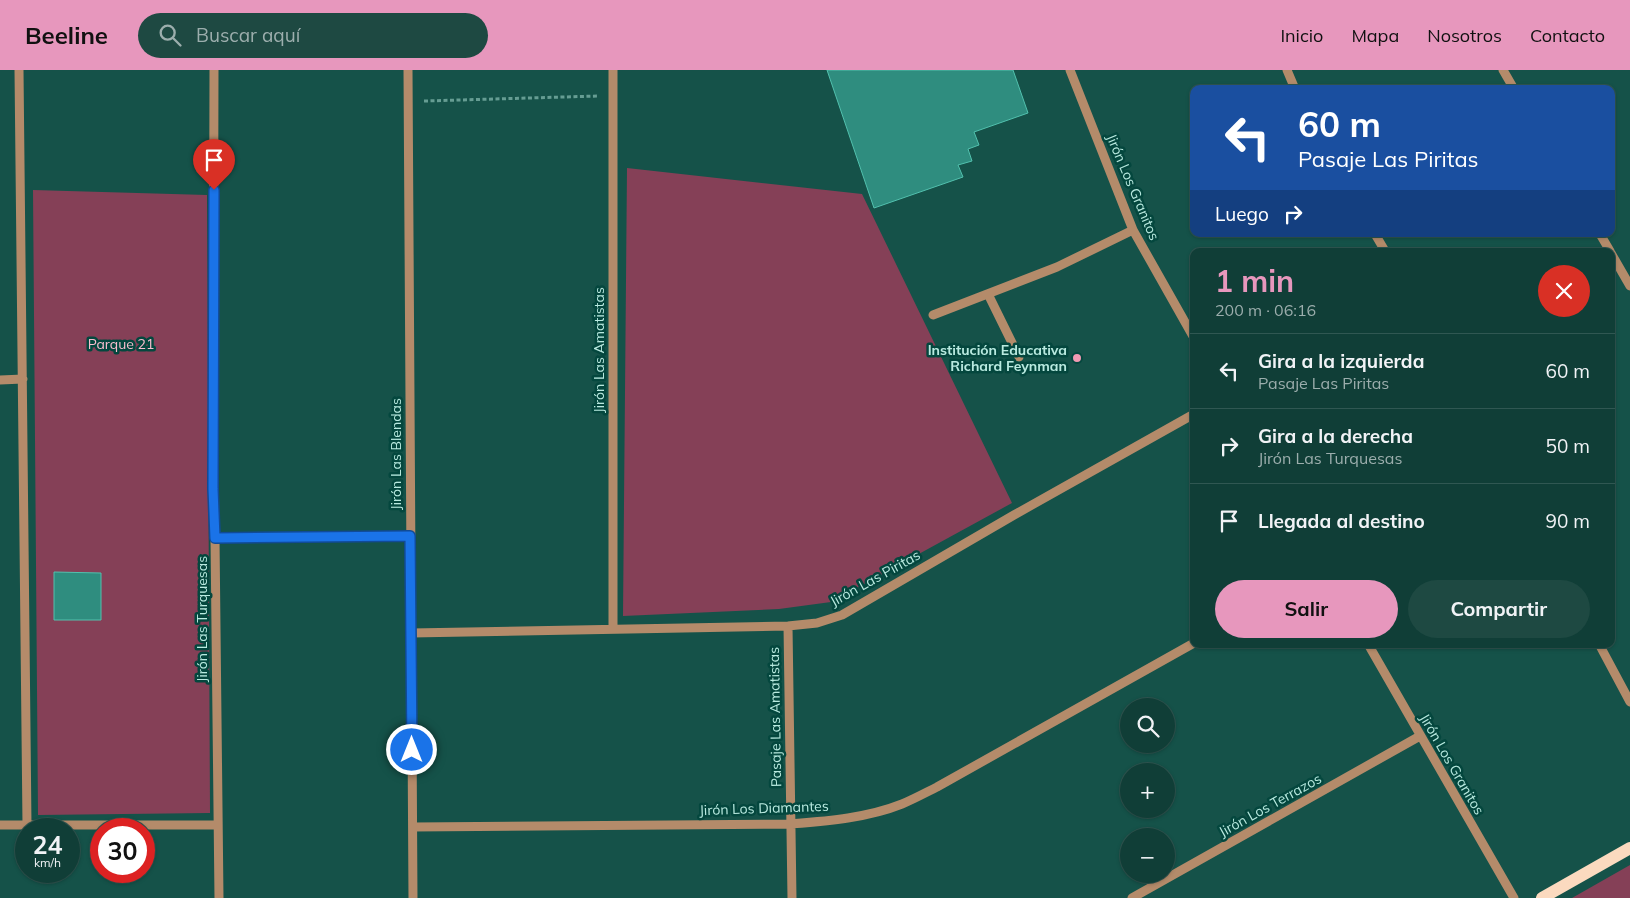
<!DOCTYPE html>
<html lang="es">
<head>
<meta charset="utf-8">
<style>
  body { margin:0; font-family:Mulish,sans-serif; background:#1e4942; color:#f1f3f6; height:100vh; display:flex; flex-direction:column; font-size:19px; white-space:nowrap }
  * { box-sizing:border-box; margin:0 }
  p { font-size:16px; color:#9caead }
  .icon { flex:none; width:28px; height:28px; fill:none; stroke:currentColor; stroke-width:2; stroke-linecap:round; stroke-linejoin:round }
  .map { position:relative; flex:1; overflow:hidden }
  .details { position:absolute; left:1190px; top:178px; width:425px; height:400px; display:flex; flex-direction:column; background:#103e37; border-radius:10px; box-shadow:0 1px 4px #0004,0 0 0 1px #305752 }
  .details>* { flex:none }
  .top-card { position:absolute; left:1190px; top:15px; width:425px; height:152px; border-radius:10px; box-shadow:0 1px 4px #0004,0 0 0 1px #305752; background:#1a4fa0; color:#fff; overflow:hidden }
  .controls { position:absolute; left:1120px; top:628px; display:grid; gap:10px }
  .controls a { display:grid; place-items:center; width:55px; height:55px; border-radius:50%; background:#103e37; box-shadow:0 1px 4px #0004,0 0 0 1px #305752; font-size:25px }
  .speed { position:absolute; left:15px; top:748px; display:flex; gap:10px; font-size:25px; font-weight:700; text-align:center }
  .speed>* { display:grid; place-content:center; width:65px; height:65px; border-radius:50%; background:#103e37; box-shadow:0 1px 4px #0004,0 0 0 1px #305752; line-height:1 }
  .speed small { font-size:12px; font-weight:400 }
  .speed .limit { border:8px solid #d22; background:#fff; color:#111 }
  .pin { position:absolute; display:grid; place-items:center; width:42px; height:42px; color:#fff; margin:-51px -21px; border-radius:50% 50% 50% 0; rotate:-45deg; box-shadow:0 0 5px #0007 }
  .pin .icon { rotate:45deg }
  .me { position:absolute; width:55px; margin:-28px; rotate:0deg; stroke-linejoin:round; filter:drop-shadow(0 0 4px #0008) }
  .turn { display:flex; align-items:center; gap:18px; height:105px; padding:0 25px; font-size:22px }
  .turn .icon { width:65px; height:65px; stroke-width:2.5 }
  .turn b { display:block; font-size:35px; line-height:42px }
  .then { display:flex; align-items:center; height:48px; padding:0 25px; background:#0003; gap:10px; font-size:19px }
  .round { display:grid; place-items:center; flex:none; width:52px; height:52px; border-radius:26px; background:#1e4942 }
  .head { display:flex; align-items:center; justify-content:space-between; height:85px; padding:0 25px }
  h1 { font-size:30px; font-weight:700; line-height:38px; color:#e797bd }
  .action { display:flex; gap:10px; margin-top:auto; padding:10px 25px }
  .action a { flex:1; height:58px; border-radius:30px; background:#e797bd; color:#111; font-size:20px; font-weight:700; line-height:58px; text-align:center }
  .action a+a { background:#1e4942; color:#f1f3f6 }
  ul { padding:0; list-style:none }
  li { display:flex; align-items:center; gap:15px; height:75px; padding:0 25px; border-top:1px solid #305752 }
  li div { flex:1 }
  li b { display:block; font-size:19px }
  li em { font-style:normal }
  header { display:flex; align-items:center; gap:30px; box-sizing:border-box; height:70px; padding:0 25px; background:#e797bd; color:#111 }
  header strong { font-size:24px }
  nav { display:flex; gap:28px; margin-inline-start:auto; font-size:18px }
  .search { width:350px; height:45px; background:#1e4942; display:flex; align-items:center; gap:12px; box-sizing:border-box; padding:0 18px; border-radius:28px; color:#9caead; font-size:19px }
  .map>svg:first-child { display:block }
</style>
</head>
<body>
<header>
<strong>Beeline</strong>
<div class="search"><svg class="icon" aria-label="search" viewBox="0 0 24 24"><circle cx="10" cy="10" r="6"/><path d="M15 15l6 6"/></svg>Buscar aquí</div>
<nav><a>Inicio</a><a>Mapa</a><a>Nosotros</a><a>Contacto</a></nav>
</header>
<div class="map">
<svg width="1630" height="828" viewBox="0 0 1630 828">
  <rect width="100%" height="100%" fill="#155249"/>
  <!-- green -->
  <path fill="#854057" d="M627,98L862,124L1012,433L831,532L779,539L623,546Z
    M33,120L207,125L210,743L38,745Z
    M1630,795V828H1572Z"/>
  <!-- building -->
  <path fill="#2f8d7f" stroke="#52c1ae" d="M827,0H1013L1028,43L974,62L979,75L968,79L972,91L958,95L963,107L874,138Z
    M54,502L101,503V550H54Z"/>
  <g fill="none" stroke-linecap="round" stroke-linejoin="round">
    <!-- path -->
    <path stroke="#669d93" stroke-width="3" stroke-dasharray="4 2.5" stroke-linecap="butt" d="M424,31L598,26"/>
    <!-- minor -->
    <path stroke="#b48b6a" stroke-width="9" d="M19,0L27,755
      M214,0L213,419L215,468L219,828
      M408,0L413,828
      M1070,0L1133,160L1194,268
      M1287,0L1295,19
      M1503,0L1514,19
      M1375,164L1385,181
      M1600,164L1610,181
      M1611,183L1630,216
      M988,224L1019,287
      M933,245L1057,197L1133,160
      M0,310L23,309
      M215,468L410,466
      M788,556L792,828
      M613,559V0
      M411,563L788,556L817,553L842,545L1014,445L1194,344
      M1368,574L1514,828
      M1599,574L1630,632
      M0,755H218
      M413,757L790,754C827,751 867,748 902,734C914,729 925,723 937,717L1194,573
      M1132,828L1420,666"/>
    <!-- major -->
    <path stroke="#fbdabf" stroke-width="12" d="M1542,828L1630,778"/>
  </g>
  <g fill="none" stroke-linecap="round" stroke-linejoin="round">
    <defs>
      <path id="route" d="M214,120L213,419L215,468L410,466L412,680"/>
    </defs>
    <!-- route casing -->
    <use href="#route" stroke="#114b97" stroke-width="12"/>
    <!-- route -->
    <use href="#route" stroke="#1a73e8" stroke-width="9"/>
  </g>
  <!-- markers -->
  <circle fill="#f19ab3" stroke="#04473e" stroke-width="2" cx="1077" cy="288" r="5"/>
  <g text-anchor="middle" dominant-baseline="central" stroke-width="5" stroke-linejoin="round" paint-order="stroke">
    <!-- street labels -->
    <g font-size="14" fill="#b9eae0" stroke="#04473e">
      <text transform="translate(1133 117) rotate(67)">Jirón Los Granitos</text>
      <text transform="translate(599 280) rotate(-90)">Jirón Las Amatistas</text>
      <text transform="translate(396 384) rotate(-90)">Jirón Las Blendas</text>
      <text transform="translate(875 508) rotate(-29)">Jirón Las Piritas</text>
      <text transform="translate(202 549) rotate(-90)">Jirón Las Turquesas</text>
      <text transform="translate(775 647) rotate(-91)">Pasaje Las Amatistas</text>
      <text transform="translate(1452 694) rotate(60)">Jirón Los Granitos</text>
      <text transform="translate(1270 735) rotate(-29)">Jirón Los Terrazos</text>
      <text transform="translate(764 738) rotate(-2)">Jirón Los Diamantes</text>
    </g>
    <!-- park labels -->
    <g font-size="14" fill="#fabecf" stroke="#04473e">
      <text x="121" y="274">Parque 21</text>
    </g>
    <!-- poi labels -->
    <g font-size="14" font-weight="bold" fill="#b9eae0" stroke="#04473e" text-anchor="end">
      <text x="1067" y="280">Institución Educativa<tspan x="1067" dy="16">Richard Feynman</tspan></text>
    </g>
  </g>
</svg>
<div class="controls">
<a><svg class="icon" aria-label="search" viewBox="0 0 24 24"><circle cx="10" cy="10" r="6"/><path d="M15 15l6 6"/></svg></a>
<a>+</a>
<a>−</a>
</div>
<div class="speed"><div>24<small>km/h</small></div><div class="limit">30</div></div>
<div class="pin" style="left:214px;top:120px;background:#d93025"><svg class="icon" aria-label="arrive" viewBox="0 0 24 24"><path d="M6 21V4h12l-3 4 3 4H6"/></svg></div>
<svg class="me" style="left:412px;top:680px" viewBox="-20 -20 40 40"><circle r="17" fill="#1a73e8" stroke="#fff" stroke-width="3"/><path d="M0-11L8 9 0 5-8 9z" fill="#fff"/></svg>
<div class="top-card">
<div class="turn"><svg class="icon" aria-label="left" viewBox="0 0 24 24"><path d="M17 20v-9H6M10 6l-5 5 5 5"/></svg><div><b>60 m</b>Pasaje Las Piritas</div></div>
<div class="then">Luego<svg class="icon" aria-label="right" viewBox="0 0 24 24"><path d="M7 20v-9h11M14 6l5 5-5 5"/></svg></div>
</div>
<section class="details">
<div class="head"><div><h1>1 min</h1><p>200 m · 06:16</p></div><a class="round" style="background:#d93025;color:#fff"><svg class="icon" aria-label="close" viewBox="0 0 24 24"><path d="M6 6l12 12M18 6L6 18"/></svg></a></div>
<ul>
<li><svg class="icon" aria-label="left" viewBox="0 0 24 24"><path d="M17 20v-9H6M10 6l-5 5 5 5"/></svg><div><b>Gira a la izquierda</b><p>Pasaje Las Piritas</p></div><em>60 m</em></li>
<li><svg class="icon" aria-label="right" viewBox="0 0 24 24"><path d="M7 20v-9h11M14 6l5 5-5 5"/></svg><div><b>Gira a la derecha</b><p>Jirón Las Turquesas</p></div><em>50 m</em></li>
<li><svg class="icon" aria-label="arrive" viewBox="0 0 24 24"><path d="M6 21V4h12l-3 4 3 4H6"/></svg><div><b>Llegada al destino</b></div><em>90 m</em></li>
</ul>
<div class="action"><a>Salir</a><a>Compartir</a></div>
</section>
</div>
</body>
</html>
